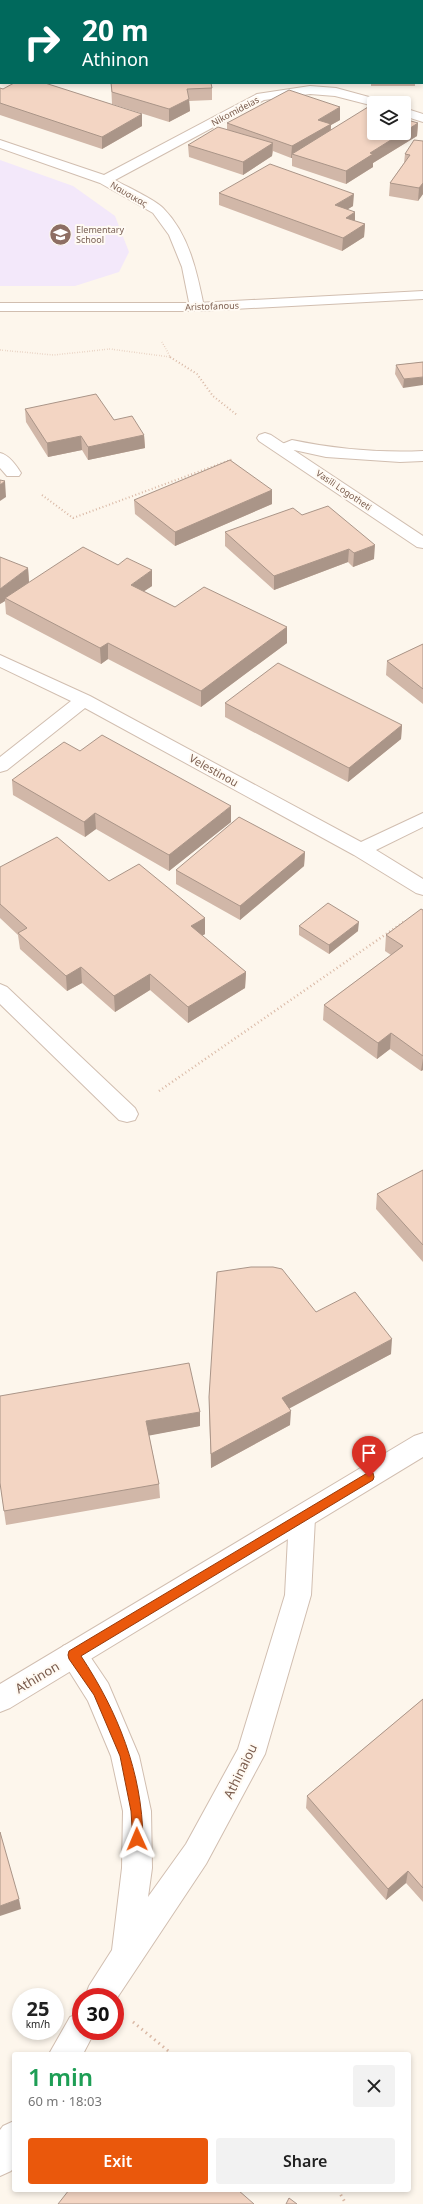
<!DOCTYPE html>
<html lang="en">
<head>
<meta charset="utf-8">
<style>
  body { margin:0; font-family:"Noto Sans",sans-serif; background:#f2f2f2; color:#222; height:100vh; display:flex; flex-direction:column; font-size:15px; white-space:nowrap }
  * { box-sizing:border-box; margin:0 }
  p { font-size:13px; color:#767676 }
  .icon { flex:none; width:22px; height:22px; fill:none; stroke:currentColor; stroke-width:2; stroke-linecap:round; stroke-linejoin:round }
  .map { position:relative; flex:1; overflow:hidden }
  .drawer { position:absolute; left:12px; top:2052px; width:399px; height:140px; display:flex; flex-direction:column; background:#fff; border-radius:4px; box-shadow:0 2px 6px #0003 }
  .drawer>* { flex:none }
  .banner { position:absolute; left:0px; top:0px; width:423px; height:84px; box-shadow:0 2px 6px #0003; background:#00695c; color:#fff; overflow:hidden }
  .tools { position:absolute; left:367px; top:96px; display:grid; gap:8px }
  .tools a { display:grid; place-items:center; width:44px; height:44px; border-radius:4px; background:#fff; box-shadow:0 2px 6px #0003; font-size:20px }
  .speed { position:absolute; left:12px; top:1988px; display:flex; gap:8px; font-size:20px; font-weight:700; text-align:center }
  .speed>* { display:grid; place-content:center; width:52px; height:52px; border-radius:50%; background:#fff; box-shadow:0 2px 6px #0003; line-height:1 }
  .speed small { font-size:10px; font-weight:400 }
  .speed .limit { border:6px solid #d22; background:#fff; color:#111 }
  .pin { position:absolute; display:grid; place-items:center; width:34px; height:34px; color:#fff; margin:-41px -17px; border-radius:50% 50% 50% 0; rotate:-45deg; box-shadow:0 0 4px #0007 }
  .pin .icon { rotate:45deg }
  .me { position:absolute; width:44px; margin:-22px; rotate:359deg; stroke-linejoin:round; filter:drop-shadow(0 0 3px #0008) }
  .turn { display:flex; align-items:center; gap:14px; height:84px; padding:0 16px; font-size:18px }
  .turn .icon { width:52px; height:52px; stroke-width:2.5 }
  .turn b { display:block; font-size:28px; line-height:34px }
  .round { display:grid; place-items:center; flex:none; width:42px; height:42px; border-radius:4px; background:#f2f2f2 }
  .headline { display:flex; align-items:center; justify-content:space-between; height:68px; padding:0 16px }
  h1 { font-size:24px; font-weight:600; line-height:30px; color:#1e9e55 }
  .cta { display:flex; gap:8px; margin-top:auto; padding:8px 16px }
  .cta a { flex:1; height:46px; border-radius:4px; background:#ea580c; color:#fff; font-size:16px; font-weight:600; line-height:46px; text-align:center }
  .cta a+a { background:#f2f2f2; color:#222 }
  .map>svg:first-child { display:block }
</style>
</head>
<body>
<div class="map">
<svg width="423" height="2204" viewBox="0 0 423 2204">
  <rect width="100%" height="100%" fill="#fdf6ec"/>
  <!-- education -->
  <path fill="#f3e8fa" d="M0,160L73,186L115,216L129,252L119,272L75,286H0Z"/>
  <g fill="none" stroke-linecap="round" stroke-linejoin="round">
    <defs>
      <path id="service" d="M292,440C335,449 379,453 423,451V461L400,462L326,457L294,450L283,454L277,452L275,449L277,446Z"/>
      <path id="minor" d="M310,86L336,88L380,100L382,103H374V106L335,96L310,94L264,100L115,180C127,187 154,199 163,208C189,234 197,272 204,307L197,311L190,307L182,267L169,235L153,213L100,183L0,148V140L104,175L257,94Z
        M404,108L423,114V122L404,116Z
        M265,433L271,435L423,536V548L417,547L259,441L257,438L259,435Z
        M0,453C9,455 16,465 21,473L19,476H7L0,468Z
        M0,655L90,696L361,842L423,813V827L376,850L423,879V895L416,893L354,855L85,708L7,770L0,772V757L71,701L0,667Z
        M0,984L7,987L135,1108L138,1114L135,1120L127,1122L119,1120L0,1004Z
        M302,1506L311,1510L315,1518L311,1595L265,1754L206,1864L115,2001V1997H85L89,1986L112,1950L122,1868L123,1811L111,1756L88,1701L59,1655L63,1646L73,1642L83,1646L108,1683L139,1756L151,1811L152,1868L148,1897L186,1844L238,1749L285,1595L289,1518L293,1510Z
        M81,2013V2031H95L83,2054H49L70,2017Z
        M14,2121V2167L11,2171L0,2176V2130L3,2126Z"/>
      <path id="tertiary" d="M423,291V299L197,311H0V303H197Z
        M423,1433V1457L10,1708L0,1712V1684L414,1436Z"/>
    </defs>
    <!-- service casing -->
    <use href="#service" stroke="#d1beb0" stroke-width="2"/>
    <!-- minor casing -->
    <use href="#minor" stroke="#d1beb0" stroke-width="2"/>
    <!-- tertiary casing -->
    <use href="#tertiary" stroke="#d1beb0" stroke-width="2"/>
    <!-- path-far3 -->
    <path stroke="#d9b8a5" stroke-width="1.5" stroke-dasharray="0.5 2" stroke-linecap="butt" d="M162,342L171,358
      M0,350L54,355L110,349L170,357"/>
    <!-- path-far2 -->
    <path stroke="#d9b8a5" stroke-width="2" stroke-dasharray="1 2.5" stroke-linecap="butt" d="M170,357L197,374L213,396L237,415
      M42,495L73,518L233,459"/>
    <!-- path-far1 -->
    <path stroke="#d9b8a5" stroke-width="2.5" stroke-dasharray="1 3" stroke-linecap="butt" d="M159,1091L405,921"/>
    <!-- path -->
    <path stroke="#d9b8a5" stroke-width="3" stroke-dasharray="1.5 4" stroke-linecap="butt" d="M133,2022L172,2054
      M338,2190L346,2204"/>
    <!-- service -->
    <use href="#service" fill="#fff" fill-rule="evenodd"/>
    <!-- minor -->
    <use href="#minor" fill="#fff" fill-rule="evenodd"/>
    <!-- tertiary -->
    <use href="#tertiary" fill="#fff" fill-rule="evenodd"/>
  </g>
  <!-- wall -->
  <path fill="#d1b7a8" d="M147,0H224V1H147Z
    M226,0H335V1H226Z
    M422,62H423V84H420L419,83H422Z
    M111,83L212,88V100L189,101L190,111L169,122L112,104Z
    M371,83H415V86H371Z
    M0,88L142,126L102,149L0,115Z
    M340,120L331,125V130L418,123L417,136L373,163V167L346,184L292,166V158H291L273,151L272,156L243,175L189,157L188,145L227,129V123Z
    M423,141V194L418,201L389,196L390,183L404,163L405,154Z
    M219,193L353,206L348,209L355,221L365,224L364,237L342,251L219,205Z
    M423,362L403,388L395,374L396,365Z
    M25,409L114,420L144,435L145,448L88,460L82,450L48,457L26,422Z
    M272,490V504L175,546L135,514L134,500Z
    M302,515L374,559L353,567L348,562L274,590L225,546V532Z
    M28,568L29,582L25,585L152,586L144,591L175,607L287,627V643L201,707L108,659L101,664L6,614L5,601L0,604Z
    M423,644V704L386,675L387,661Z
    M225,703L402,725L401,739L348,782L225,717Z
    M80,751L231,822L169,871L96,829L85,837L13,795L12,780Z
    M305,852L304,866L240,920L176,884V870Z
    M0,867L109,881L205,918V934L202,936L246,972L245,988L188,1023L150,990L115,1012L82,983L67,991L20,949L18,935L0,918Z
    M423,910V1070L421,1071L390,1049L377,1059L323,1020L324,1005L391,955L385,951L386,935Z
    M299,926L358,931L329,954L299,935Z
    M423,1170V1262L376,1209L377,1194Z
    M316,1312L391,1354L289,1408L290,1425L211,1468L209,1411V1397Z
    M200,1412V1426L149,1435L159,1484L160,1498L6,1525L0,1483Z
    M423,1699V1902L406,1883L386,1900L306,1808L307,1796Z"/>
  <!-- shaded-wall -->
  <path fill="#aa9588" d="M189,99L190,111L169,122V109Z
    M340,107V120L331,125L330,136L292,154V158H291L292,146L318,120Z
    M142,114V126L102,149V137Z
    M418,123L417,136L373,163V167L346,184V171L370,153L402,133H404V132Z
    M273,143L272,156L243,175V162Z
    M423,183V194L418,201L419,188Z
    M354,194L353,206L335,217V205Z
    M355,212V225L346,218Z
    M365,224L364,237L342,251L343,238Z
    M423,377V385L403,388L404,379Z
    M144,435L145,448L88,460V447Z
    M81,436L82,450L48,457L47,443Z
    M5,481L6,497L0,501V485Z
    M272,490V504L175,546V532Z
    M375,545L374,559L353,567L354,553Z
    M349,549L348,562L274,590V576Z
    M28,568L29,582L6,599L5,598V601L0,604V589Z
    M152,570V586L131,600V585Z
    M287,627V643L201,707V691Z
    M108,643V659L101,664L100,648Z
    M402,725L401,739L348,782L349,768Z
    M231,806V822L169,871V855Z
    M95,813L96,829L85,837L84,822Z
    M305,852L304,866L240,920V906Z
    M205,918V934L191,942V926Z
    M359,922L358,931L329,954V945Z
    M81,967L82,983L67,991L66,976Z
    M246,972L245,988L188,1023V1007Z
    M150,974V990L115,1012L114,996Z
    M391,1033L390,1049L377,1059L378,1043Z
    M423,1058V1070L421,1071Z
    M392,1339L391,1354L281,1413L282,1398Z
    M291,1411L290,1425L211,1468V1454Z
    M200,1412V1426L147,1436L146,1421Z
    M408,1871L406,1883L386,1900L388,1889Z
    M19,1899L21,1909L0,1916V1906Z"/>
  <!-- building -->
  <path fill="#f3d5c3" stroke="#aa9588" d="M243,0H333L332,1H243Z
    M422,62H423V72H422Z
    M14,83H45L142,114L102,137L0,103V88L3,89Z
    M111,83H211L212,88L187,89L189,99L169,109L112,92Z
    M289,90L340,107L318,120L331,124L292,146L227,123Z
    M368,107L374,109V133H402L370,153L373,154L346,171L292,154Z
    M404,119L418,123L404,132Z
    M218,127L273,143L243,162L188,145Z
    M414,140L423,141V183L419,188L390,183L410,155L405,154Z
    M270,164L354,194L335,205L355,212L346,218L365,224L343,238L219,193Z
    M423,362V377L404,379L396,365Z
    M96,394L114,420L132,416L144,435L88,447L81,436L47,443L25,409Z
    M230,460L272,490L175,532L134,500Z
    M0,480L5,481L0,485Z
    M328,506L375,545L354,553L349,549L274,576L225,532L293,508L302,515Z
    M83,547L118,565L127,558L152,570L131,585L175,607L204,587L287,627L201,691L108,643L100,648L5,598Z
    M0,557L28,568L0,589Z
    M423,644V689L387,661Z
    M278,663L402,725L349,768L225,703Z
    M102,735L231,806L169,855L95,813L84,822L12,780L64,742L80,751Z
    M239,817L305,852L240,906L176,870Z
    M57,837L109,881L139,864L205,918L191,926L246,972L188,1007L150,974L114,996L81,967L66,976L18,933L27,928L0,904V867Z
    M328,903L359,922L329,945L299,926Z
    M421,909L423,910V1056L391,1033L378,1043L324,1005L403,946L386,935Z
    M423,1170V1245L377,1194Z
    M251,1267H273L282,1269L316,1312L355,1292L392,1339L282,1398L291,1411L211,1454L209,1397L217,1272Z
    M189,1363L200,1412L146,1421L159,1484L4,1511L0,1483V1396Z
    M423,1699V1888L408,1871L388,1889L307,1796Z
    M0,1832L19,1899L0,1906Z
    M69,2190H238L254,2204H58Z
    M289,2198L297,2204H286Z"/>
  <!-- route -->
  <path fill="#ea580c" stroke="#983908" d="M369,1472L373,1473L374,1477L373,1480L81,1656C118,1712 142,1772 143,1839L141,1843L137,1845L133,1843L131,1811L120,1756L94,1695L69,1659L68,1655L69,1651Z"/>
  <!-- icons -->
  <defs>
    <symbol id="school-disc" viewBox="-11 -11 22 22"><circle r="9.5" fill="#8d6e63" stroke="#fffaf3"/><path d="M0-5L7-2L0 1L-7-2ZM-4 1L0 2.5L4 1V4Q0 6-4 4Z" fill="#fff"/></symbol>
  </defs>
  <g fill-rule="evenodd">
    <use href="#school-disc" x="48" y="222" width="25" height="25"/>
  </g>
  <g text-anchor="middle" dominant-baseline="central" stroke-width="4" stroke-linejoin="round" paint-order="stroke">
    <!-- far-street labels -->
    <g font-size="9" fill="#7a5c4d" stroke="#fffaf3">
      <text transform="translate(235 111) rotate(-28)">Nikomideias</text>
      <text transform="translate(129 194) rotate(30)">Ναυσικας</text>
      <text transform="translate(212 306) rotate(-2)">Aristofanous</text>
      <text transform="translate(344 490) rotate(34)">Vasili Logotheti</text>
    </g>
    <!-- far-education labels -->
    <g font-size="9" fill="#785e54" stroke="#fffaf3" text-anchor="start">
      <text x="76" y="229">Elementary<tspan x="76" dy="10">School</tspan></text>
    </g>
    <!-- street labels -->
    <g font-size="11" fill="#7a5c4d" stroke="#fffaf3">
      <text transform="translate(214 770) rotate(29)">Velestinou</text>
    </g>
    <!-- near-street labels -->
    <g font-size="13" fill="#7a5c4d" stroke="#fffaf3">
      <text transform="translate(37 1677) rotate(-31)">Athinon</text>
      <text transform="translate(240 1771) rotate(-64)">Athinaiou</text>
    </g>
  </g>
</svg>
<div class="tools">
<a><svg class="icon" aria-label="layers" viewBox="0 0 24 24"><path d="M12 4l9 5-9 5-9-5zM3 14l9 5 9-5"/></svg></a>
</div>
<div class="speed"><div>25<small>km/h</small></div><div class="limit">30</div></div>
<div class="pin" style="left:369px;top:1477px;background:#d93025"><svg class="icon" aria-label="arrive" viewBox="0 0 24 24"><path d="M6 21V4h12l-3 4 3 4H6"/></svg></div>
<svg class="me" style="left:137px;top:1839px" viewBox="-20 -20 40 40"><path d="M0-17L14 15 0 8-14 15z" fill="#ea580c" stroke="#fff" stroke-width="4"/></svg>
<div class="banner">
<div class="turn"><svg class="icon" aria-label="right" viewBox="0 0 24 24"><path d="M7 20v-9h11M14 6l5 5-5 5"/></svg><div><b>20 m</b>Athinon</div></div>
</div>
<section class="drawer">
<div class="headline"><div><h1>1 min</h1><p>60 m · 18:03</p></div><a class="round"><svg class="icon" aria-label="close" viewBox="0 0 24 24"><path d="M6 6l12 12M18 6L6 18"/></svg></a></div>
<div class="cta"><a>Exit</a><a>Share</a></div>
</section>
</div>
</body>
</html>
